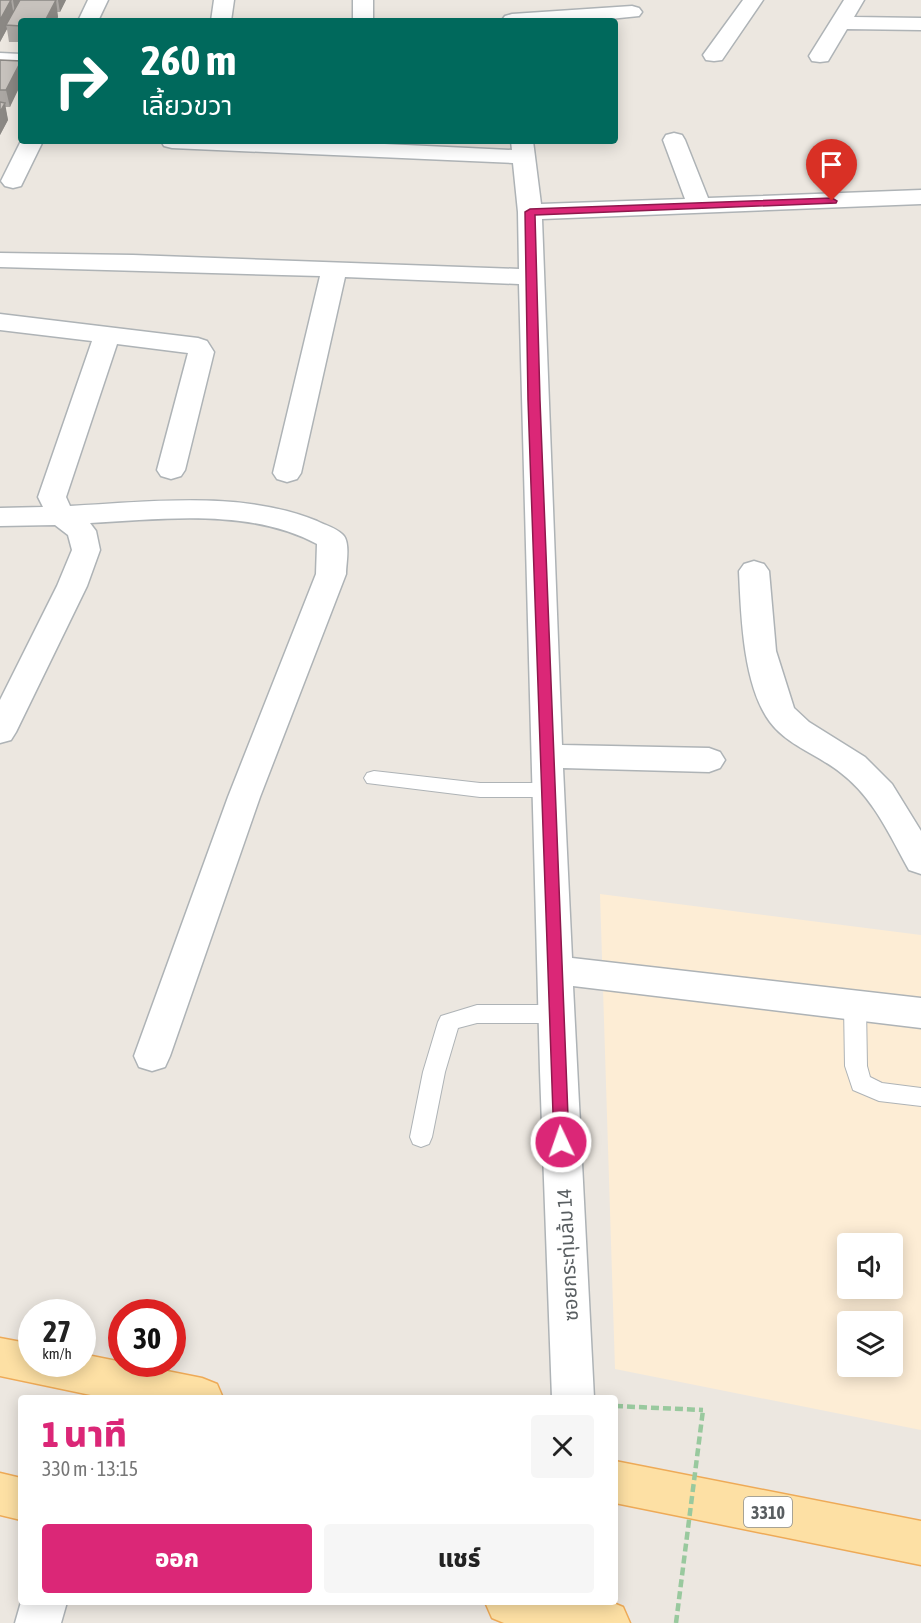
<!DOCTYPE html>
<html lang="th">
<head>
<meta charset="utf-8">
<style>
  body { margin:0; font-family:"Asap Condensed","Noto Sans Thai",sans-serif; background:#f6f6f6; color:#222; height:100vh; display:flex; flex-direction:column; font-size:22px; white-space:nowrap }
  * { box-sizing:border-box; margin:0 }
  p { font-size:20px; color:#767676 }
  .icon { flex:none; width:33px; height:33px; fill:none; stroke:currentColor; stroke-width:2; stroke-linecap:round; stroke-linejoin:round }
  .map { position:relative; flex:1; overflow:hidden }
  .drawer { position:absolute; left:18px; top:1395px; width:600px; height:210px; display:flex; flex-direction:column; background:#fff; border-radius:6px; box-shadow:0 3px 15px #0003 }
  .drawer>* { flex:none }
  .hud { position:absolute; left:18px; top:18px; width:600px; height:126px; border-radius:6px; box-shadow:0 3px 15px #0003; background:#00695c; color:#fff; overflow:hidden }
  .tools { position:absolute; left:837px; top:1233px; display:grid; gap:12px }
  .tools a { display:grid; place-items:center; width:66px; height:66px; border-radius:6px; background:#fff; box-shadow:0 3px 15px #0003; font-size:30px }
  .speed { position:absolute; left:18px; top:1299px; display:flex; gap:12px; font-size:30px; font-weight:700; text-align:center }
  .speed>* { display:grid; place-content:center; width:78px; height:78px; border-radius:50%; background:#fff; box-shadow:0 3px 15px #0003; line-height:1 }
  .speed small { font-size:15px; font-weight:400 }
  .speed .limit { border:9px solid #d22; background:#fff; color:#111 }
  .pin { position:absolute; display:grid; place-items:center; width:51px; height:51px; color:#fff; margin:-62px -26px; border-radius:50% 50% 50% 0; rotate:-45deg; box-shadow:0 0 6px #0007 }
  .pin .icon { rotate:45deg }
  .me { position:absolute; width:66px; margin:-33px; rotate:357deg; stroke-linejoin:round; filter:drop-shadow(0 0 4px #0008) }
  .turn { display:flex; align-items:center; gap:21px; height:126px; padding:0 24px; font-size:27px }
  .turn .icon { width:78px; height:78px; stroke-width:2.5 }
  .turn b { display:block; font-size:42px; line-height:51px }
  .round { display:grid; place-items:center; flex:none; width:63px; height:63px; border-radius:6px; background:#f6f6f6 }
  .overview { display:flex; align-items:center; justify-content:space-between; height:102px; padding:0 24px }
  h1 { font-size:36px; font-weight:800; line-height:45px; color:#db2777 }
  .primary-button { display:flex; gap:12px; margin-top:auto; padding:12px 24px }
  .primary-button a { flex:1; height:69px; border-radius:6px; background:#db2777; color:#fff; font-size:24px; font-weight:800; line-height:69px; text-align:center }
  .primary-button a+a { background:#f6f6f6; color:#222 }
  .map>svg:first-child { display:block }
</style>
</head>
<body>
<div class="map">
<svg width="921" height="1623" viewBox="0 0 921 1623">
  <rect width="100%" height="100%" fill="#ece7e0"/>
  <!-- commercial -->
  <path fill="#fdedd5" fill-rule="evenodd" d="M600,894L921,935V1430L615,1369ZM848,1244H892V1288H848ZM848,1322H892V1366H848Z"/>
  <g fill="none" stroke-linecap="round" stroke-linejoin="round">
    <defs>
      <path id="lane" d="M374,771L480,783H549L556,785L559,790L556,795L549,797H480L367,783L364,778L367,773Z
        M855,997L863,1000L866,1006L867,1066L870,1077L882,1083L921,1088V1106L879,1101L853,1090L845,1066L844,1006L847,1000Z
        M477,1005H557L565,1008L568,1014L565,1020L557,1023H477L458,1028L445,1072L432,1137L429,1144L421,1147L413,1144L410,1137L423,1072L438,1022L441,1016Z"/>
      <path id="street" d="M88,0H108L98,21H78Z
        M214,0H234L231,21H211Z
        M353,0H373V21H353Z
        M743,0H763L722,60L714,61L706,60L703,55Z
        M844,0H864L854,17L921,18V30L847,29L828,61L820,62L812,61L809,56Z
        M632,6L639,8L642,12L639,16L590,21L502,20L505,16L512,14Z
        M0,53L21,54V66L0,65Z
        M674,133L682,135L685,140L708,198L921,190V204L542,219L562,745L709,748L720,752L725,760L720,768L709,772L563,768L572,958L921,998V1028L573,986L594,1398H552L540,1071L519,284L345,277L301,473L297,479L287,482L277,479L273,473L320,276L0,267V253L133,255L519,269L518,212L513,163L172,148L164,146L161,141H322L512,150L511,141H533L541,204L685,199L663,140L666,135Z
        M21,141H43L21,186L13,188L5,186L1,181Z
        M0,314L198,338L207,341L214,352L185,470L181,476L171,479L161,476L157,470L188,353L117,344L66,497L70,506C150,502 242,490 317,521C325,525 336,528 342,534C351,541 346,563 346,574L260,797L170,1056L165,1067L152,1071L139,1067L134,1056L228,797L316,574L317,544C251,508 163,519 90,523L96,531L100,550L87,586L16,732L11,740L0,743V700L57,586L72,550L68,535L55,525L0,526V508L43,507L38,497L92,341L0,330Z
        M754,561L764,564L769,571L776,651L794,708L809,722L865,757L892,784L921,831V874L909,870C890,836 873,797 841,773C819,755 788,746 770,722C743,686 741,615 739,571L744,564Z
        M21,1602H67L61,1623H15Z"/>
      <path id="primary" d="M0,1338L32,1344V1364H82V1354L202,1378L217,1384L223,1398H105L0,1376Z
        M615,1461L921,1521V1565L615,1503Z
        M0,1473L21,1478V1520L0,1515Z
        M485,1602H611L623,1607L630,1623H504L492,1618Z"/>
    </defs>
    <!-- lane casing -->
    <use href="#lane" stroke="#aeb3b6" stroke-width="2"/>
    <!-- street casing -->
    <use href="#street" stroke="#aeb3b6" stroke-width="3"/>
    <!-- primary casing -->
    <use href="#primary" stroke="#eeaa57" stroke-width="3"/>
    <!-- path -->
    <path stroke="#99c99e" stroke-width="4.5" stroke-dasharray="8 4" stroke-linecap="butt" d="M615,1406L703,1410"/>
    <!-- lane -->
    <use href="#lane" fill="#fff" fill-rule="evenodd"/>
    <!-- street -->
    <use href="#street" fill="#fff" fill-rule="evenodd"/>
    <!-- primary -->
    <use href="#primary" fill="#fde0a4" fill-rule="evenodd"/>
    <!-- path-bridge -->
    <path stroke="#99c99e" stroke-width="4.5" stroke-dasharray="8 4" stroke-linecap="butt" d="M676,1623L703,1410"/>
  </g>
  <!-- wall -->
  <path fill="#aba7a3" d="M0,0H66L60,12H57L58,17L56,21H21V42H9L7,29L0,42Z
    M0,60L21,61L10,107H5L8,120L0,135Z"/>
  <!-- shaded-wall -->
  <path fill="#8b8884" d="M11,0L14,16L6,25L7,29L0,42V20Z
    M13,0H22L15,13Z
    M56,0L58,17L56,21H45Z
    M58,0H66L60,12Z
    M21,61V84L10,107L6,90Z
    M5,103L8,120L0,135V112Z"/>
  <!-- building -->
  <path fill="#c7c2bd" stroke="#8b8884" stroke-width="1.5" d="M0,0H11L0,20Z
    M20,0H56L45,21H21V26L6,25Z
    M0,60L21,61L6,90H0Z
    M0,102L5,103L0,112Z"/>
  <!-- route -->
  <path fill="#db2777" stroke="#8e194d" stroke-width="1.5" d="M832,198L837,201L836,203L535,215L540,400L569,1142L567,1147L561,1149L556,1147L554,1142L528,400L525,212L530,209Z"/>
  <g text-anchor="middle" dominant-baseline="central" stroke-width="6" stroke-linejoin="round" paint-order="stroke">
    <!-- shield labels -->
    <rect fill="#fff" stroke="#8b8e90" stroke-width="1.5" x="744" y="1497" width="48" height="30" rx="4.5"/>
    <g font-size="18" font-weight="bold" fill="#595e61">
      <text x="768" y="1512">3310</text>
    </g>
    <!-- street labels -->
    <g font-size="20" fill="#595e61" stroke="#fff">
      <text transform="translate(567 1255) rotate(-93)">ซอยกระทุ่มล้ม 14</text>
    </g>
  </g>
</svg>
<div class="tools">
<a><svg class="icon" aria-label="sound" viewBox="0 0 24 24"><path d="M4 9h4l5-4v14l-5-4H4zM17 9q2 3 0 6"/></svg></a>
<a><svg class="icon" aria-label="layers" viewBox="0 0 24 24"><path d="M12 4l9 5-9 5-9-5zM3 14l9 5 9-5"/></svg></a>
</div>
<div class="speed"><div>27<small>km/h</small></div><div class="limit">30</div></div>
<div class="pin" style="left:832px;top:201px;background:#d93025"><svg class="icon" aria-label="arrive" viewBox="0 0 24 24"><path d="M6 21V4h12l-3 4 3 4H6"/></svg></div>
<svg class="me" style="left:561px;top:1142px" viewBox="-20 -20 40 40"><circle r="17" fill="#db2777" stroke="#fff" stroke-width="3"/><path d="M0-11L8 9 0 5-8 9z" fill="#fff"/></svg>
<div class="hud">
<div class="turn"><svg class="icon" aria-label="right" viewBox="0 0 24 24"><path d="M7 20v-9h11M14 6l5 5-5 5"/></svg><div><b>260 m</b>เลี้ยวขวา</div></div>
</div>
<section class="drawer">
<div class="overview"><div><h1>1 นาที</h1><p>330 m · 13:15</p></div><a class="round"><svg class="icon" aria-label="close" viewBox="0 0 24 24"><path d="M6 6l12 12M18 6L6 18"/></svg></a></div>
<div class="primary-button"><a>ออก</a><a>แชร์</a></div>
</section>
</div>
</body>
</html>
